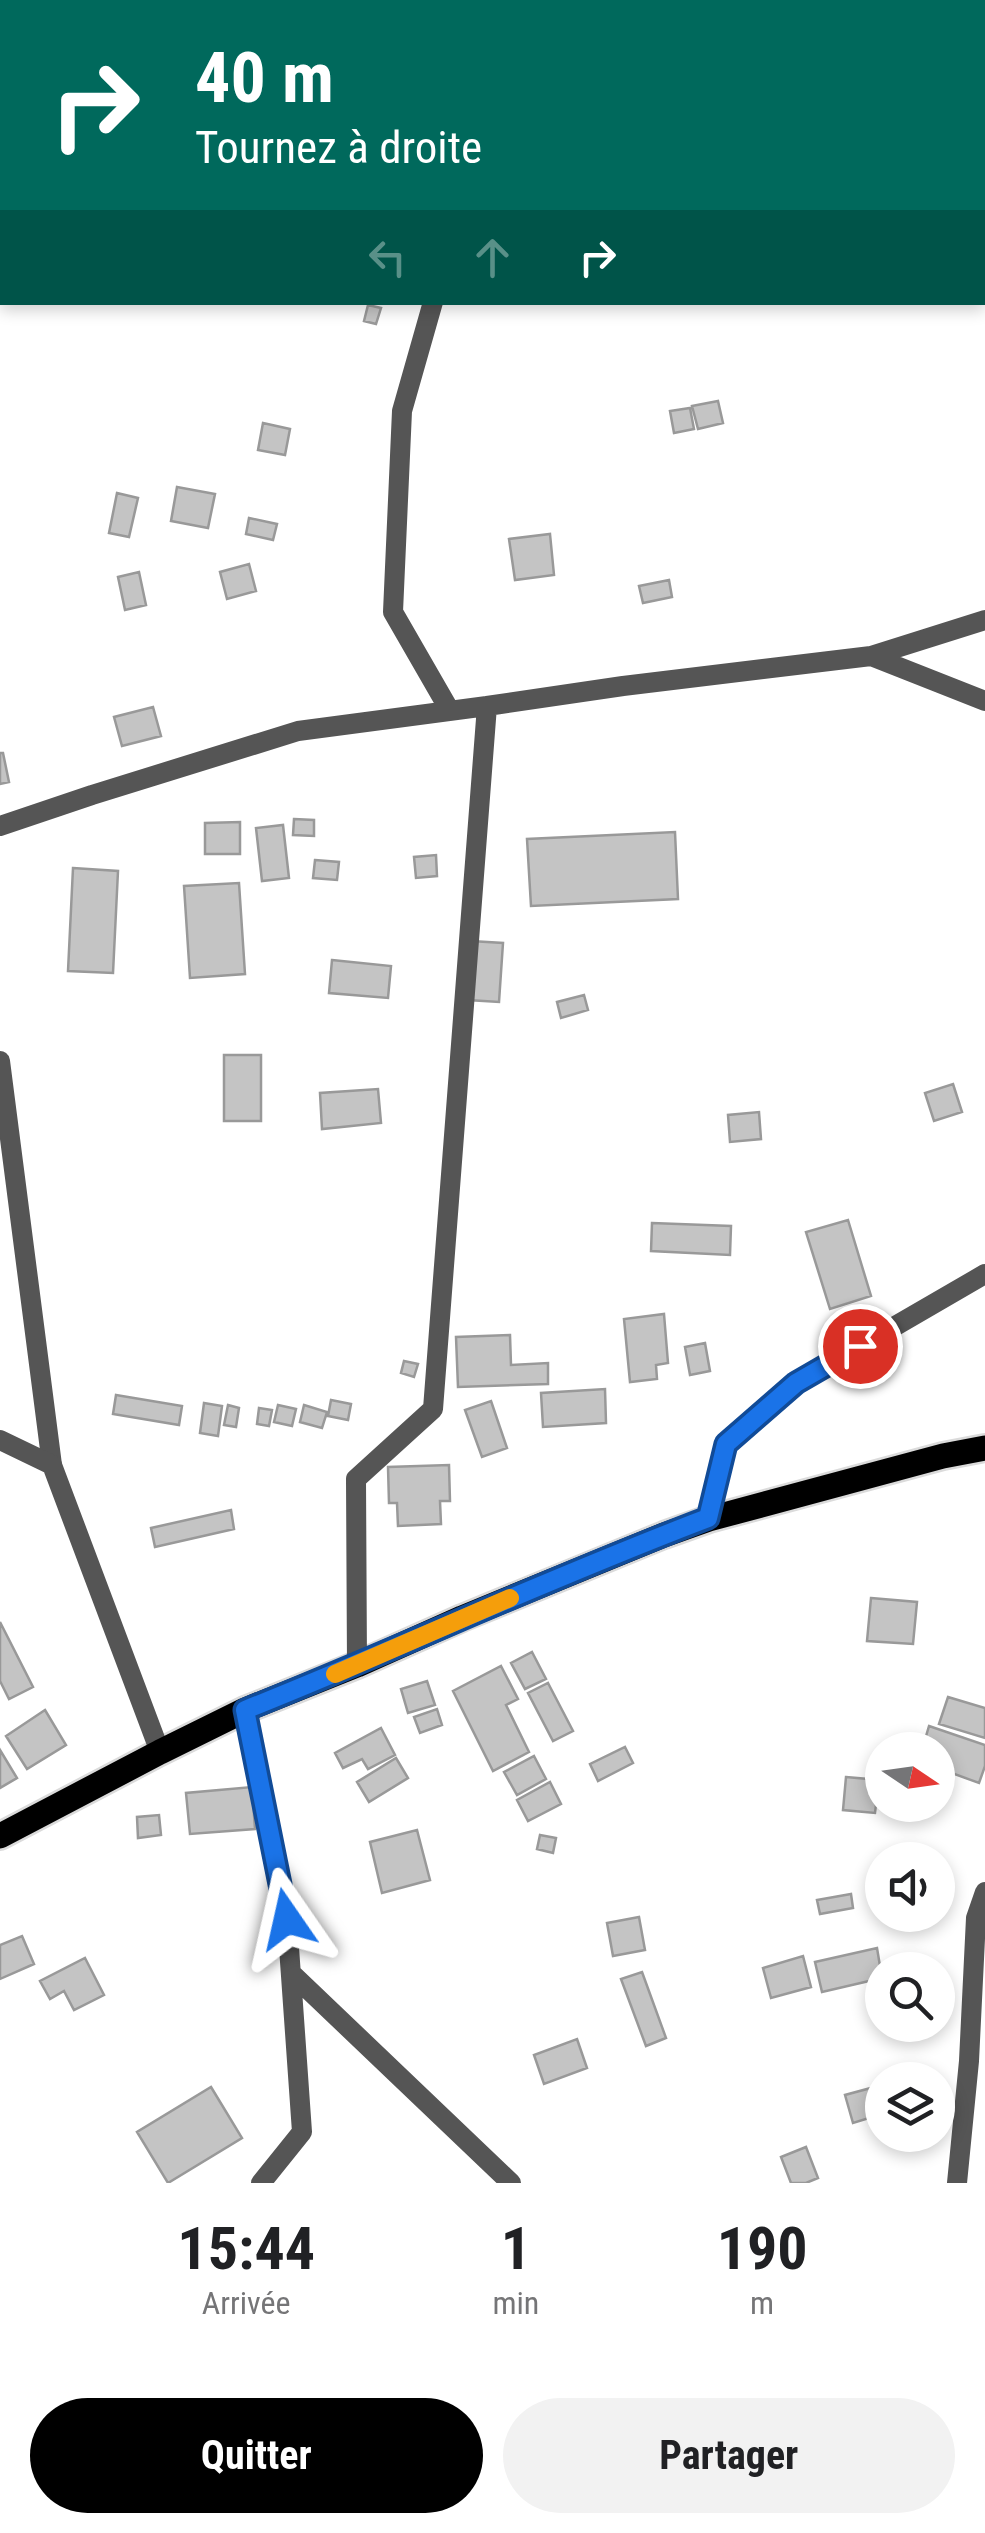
<!DOCTYPE html>
<html lang="fr">
<head>
<meta charset="utf-8">
<style>
  body { margin:0; font-family:"Roboto Condensed",sans-serif; background:#f2f2f2; color:#202124; height:100vh; display:flex; flex-direction:column; font-size:38px; white-space:nowrap }
  * { box-sizing:border-box; margin:0 }
  p { font-size:32px; color:#757577 }
  .icon { flex:none; width:55px; height:55px; fill:none; stroke:currentColor; stroke-width:2; stroke-linecap:round; stroke-linejoin:round }
  .map { position:relative; height:2183px; overflow:hidden }
  .sheet { display:flex; flex-direction:column; background:#fff; flex:1 }
  .sheet>* { flex:none }
  .top-card { position:absolute; left:0px; top:0px; width:985px; height:305px; box-shadow:0 5px 15px #0003; background:#00695c; color:#fff; overflow:hidden }
  .needle { width:65px; rotate:103deg }
  .controls { position:absolute; left:865px; top:1732px; display:grid; gap:20px }
  .controls a { display:grid; place-items:center; width:90px; height:90px; border-radius:50%; background:#fff; box-shadow:0 5px 15px #0003; font-size:50px }
  .pin { position:absolute; display:grid; place-items:center; width:85px; height:85px; color:#fff; margin:-42px; border:5px solid #fff; border-radius:50%; box-shadow:0 2px 10px #0007 }
  .me { position:absolute; width:110px; margin:-55px; rotate:349deg; stroke-linejoin:round; filter:drop-shadow(0 0 8px #0008) }
  .turn { display:flex; align-items:center; gap:35px; height:210px; padding:0 30px; font-size:45px }
  .turn .icon { width:130px; height:130px; stroke-width:2.5 }
  .turn b { display:block; font-size:70px; line-height:85px }
  .lanes { display:flex; align-items:center; height:95px; padding:0 30px; background:#0003; justify-content:center; gap:50px; direction:ltr }
  .lanes .off { opacity:.35 }
  .eta { display:flex; justify-content:space-evenly; align-items:center; height:170px; text-align:center }
  .eta b { font-size:60px; font-weight:700; line-height:70px }
  .button { display:flex; gap:20px; margin-top:auto; padding:20px 30px }
  .button a { flex:1; height:115px; border-radius:60px; background:#000; color:#fff; font-size:40px; font-weight:700; line-height:115px; text-align:center }
  .button a+a { background:#f2f2f2; color:#202124 }
  .map>svg:first-child { display:block }
</style>
</head>
<body>
<div class="map">
<svg width="985" height="2183" viewBox="0 0 985 2183">
  <rect width="100%" height="100%" fill="#fff"/>
  <!-- building -->
  <path fill="#c4c4c4" stroke="#999" stroke-width="2.5" d="M368,305L381,308L376,324L364,321Z
    M718,401L723,423L698,429L692,406Z
    M690,408L694,429L674,433L670,411Z
    M263,423L290,429L285,455L258,450Z
    M177,487L215,494L208,528L171,521Z
    M117,493L138,498L129,537L109,533Z
    M249,518L277,524L273,540L246,534Z
    M550,534L554,575L515,580L509,539Z
    M249,564L256,591L227,599L220,572Z
    M139,572L146,605L125,610L118,577Z
    M669,580L672,597L643,603L639,586Z
    M153,707L161,736L122,746L114,717Z
    M0,753H3L9,782L0,784Z
    M294,819L314,820V836L293,835Z
    M240,822V854H205V823Z
    M283,825L289,878L262,881L256,828Z
    M675,832L678,899L531,906L527,839Z
    M436,855L437,876L416,878L414,857Z
    M315,860L339,862L337,880L313,878Z
    M73,868L118,871L113,973L68,971Z
    M239,883L245,974L190,978L184,886Z
    M471,941L503,943L499,1002L468,1000Z
    M332,960L391,966L388,998L329,993Z
    M584,995L588,1010L561,1018L557,1002Z
    M224,1055H261V1121H224Z
    M953,1084L962,1112L934,1121L925,1093Z
    M378,1089L381,1123L322,1129L320,1093Z
    M759,1112L761,1139L730,1142L728,1115Z
    M848,1220L871,1296L830,1309L806,1232Z
    M652,1223L731,1226L730,1255L651,1251Z
    M664,1314L668,1363L656,1365L657,1379L630,1382L624,1319Z
    M510,1335L511,1365L548,1363V1384L458,1387L456,1337Z
    M705,1343L710,1371L690,1375L685,1347Z
    M404,1361L418,1364L414,1377L401,1373Z
    M605,1389L606,1423L543,1427L541,1393Z
    M116,1395L182,1406L179,1425L113,1414Z
    M331,1400L351,1404L348,1420L328,1416Z
    M491,1401L507,1448L482,1457L465,1410Z
    M204,1403L222,1406L218,1436L200,1433Z
    M228,1405L239,1408L236,1427L224,1425Z
    M278,1405L296,1409L292,1426L274,1422Z
    M304,1405L327,1412L322,1428L300,1422Z
    M259,1408L272,1410L269,1426L257,1424Z
    M449,1465L450,1501H440L441,1524L398,1526L397,1503H389L388,1467Z
    M231,1510L234,1529L155,1547L151,1528Z
    M871,1598L917,1602L913,1644L867,1641Z
    M0,1622L33,1687L9,1699L0,1681Z
    M532,1652L546,1679L525,1689L511,1663Z
    M501,1666L518,1699L506,1705L529,1752L493,1771L453,1691Z
    M427,1681L435,1705L408,1713L401,1689Z
    M548,1683L573,1731L553,1741L528,1693Z
    M948,1697L985,1708V1738L939,1724Z
    M437,1709L442,1725L420,1733L414,1717Z
    M45,1710L66,1745L27,1769L6,1736Z
    M929,1726L985,1745V1766L979,1783L938,1768V1750H922Z
    M381,1728L395,1755L368,1769L362,1759L343,1768L335,1753Z
    M625,1747L633,1763L598,1781L590,1764Z
    M0,1750L17,1778L0,1788Z
    M534,1756L546,1779L517,1795L504,1772Z
    M396,1758L408,1778L369,1802L357,1782Z
    M846,1777L879,1780L875,1813L843,1810Z
    M550,1782L561,1804L528,1821L517,1800Z
    M252,1787L255,1829L190,1834L186,1793Z
    M159,1815L161,1835L138,1838L137,1817Z
    M417,1830L430,1880L382,1893L370,1842Z
    M540,1835L556,1838L553,1853L537,1849Z
    M851,1894L853,1908L820,1914L817,1900Z
    M639,1917L645,1950L613,1956L607,1923Z
    M22,1936L34,1964L0,1979V1945Z
    M877,1948L882,1978L822,1992L815,1962Z
    M803,1956L811,1987L771,1998L763,1968Z
    M85,1958L104,1995L74,2010L64,1991L50,1999L40,1981Z
    M642,1972L666,2038L646,2046L621,1979Z
    M577,2039L587,2068L544,2084L534,2055Z
    M882,2085V2114L853,2123L845,2095Z
    M211,2087L242,2138L168,2183L137,2132Z
    M806,2147L818,2178L806,2183H791L781,2157Z"/>
  <g fill="none" stroke-linecap="round" stroke-linejoin="round">
    <defs>
      <path id="primary" d="M0,1836L160,1752L245,1710L357,1665L462,1618L664,1535L709,1519L943,1456L985,1448"/>
    </defs>
    <!-- primary casing -->
    <use href="#primary" stroke="#dbdbdb" stroke-width="30"/>
    <!-- minor -->
    <path stroke="#555" stroke-width="20" d="M429,0V2
      M433,302L402,411L393,612L450,711
      M871,656L985,620
      M487,706L623,686L871,656L985,701
      M0,826L92,795L298,731L487,706L433,1409L356,1479L357,1665
      M0,1061L52,1465
      M709,1519L726,1444L797,1383L985,1274
      M245,1710L287,1919L302,2132L261,2183
      M291,1973L511,2183
      M957,2183L969,2061L976,1918L985,1892"/>
    <!-- tertiary -->
    <path stroke="#555" stroke-width="20" d="M0,1440L52,1465L160,1752"/>
    <!-- primary -->
    <use href="#primary" stroke="#000" stroke-width="25"/>
  </g>
  <g fill="none" stroke-linecap="round" stroke-linejoin="round">
    <defs>
      <path id="route" d="M287,1919L245,1710C400,1648 552,1577 708,1518L726,1444L796,1383L860,1346"/>
    </defs>
    <!-- route casing -->
    <use href="#route" stroke="#114b97" stroke-width="25"/>
    <!-- route -->
    <use href="#route" stroke="#1a73e8" stroke-width="18"/>
    <!-- slow -->
    <path stroke="#f59e0b" stroke-width="18" d="M335,1674L510,1598"/>
  </g>
</svg>
<div class="controls">
<a><svg class="needle" viewBox="-14 -14 28 28"><path d="M0-13l5 13h-10z" fill="#e53935"/><path d="M0 13l5-13h-10z" fill="#757577"/></svg></a>
<a><svg class="icon" aria-label="sound" viewBox="0 0 24 24"><path d="M4 9h4l5-4v14l-5-4H4zM17 9q2 3 0 6"/></svg></a>
<a><svg class="icon" aria-label="search" viewBox="0 0 24 24"><circle cx="10" cy="10" r="6"/><path d="M15 15l6 6"/></svg></a>
<a><svg class="icon" aria-label="layers" viewBox="0 0 24 24"><path d="M12 4l9 5-9 5-9-5zM3 14l9 5 9-5"/></svg></a>
</div>
<div class="pin" style="left:860px;top:1346px;background:#d93025"><svg class="icon" aria-label="arrive" viewBox="0 0 24 24"><path d="M6 21V4h12l-3 4 3 4H6"/></svg></div>
<svg class="me" style="left:287px;top:1919px" viewBox="-20 -20 40 40"><path d="M0-17L14 15 0 8-14 15z" fill="#1a73e8" stroke="#fff" stroke-width="4"/></svg>
<div class="top-card">
<div class="turn"><svg class="icon" aria-label="right" viewBox="0 0 24 24"><path d="M7 20v-9h11M14 6l5 5-5 5"/></svg><div><b>40 m</b>Tournez à droite</div></div>
<div class="lanes"><svg class="icon off" aria-label="left" viewBox="0 0 24 24"><path d="M17 20v-9H6M10 6l-5 5 5 5"/></svg><svg class="icon off" aria-label="ahead" viewBox="0 0 24 24"><path d="M12 20V5M6 11l6-6 6 6"/></svg><svg class="icon" aria-label="right" viewBox="0 0 24 24"><path d="M7 20v-9h11M14 6l5 5-5 5"/></svg></div>
</div>
</div>
<section class="sheet">
<div class="eta">
<div><b>15:44</b><p>Arrivée</p></div>
<div><b>1</b><p>min</p></div>
<div><b>190</b><p>m</p></div>
</div>
<div class="button"><a>Quitter</a><a>Partager</a></div>
</section>
</body>
</html>
